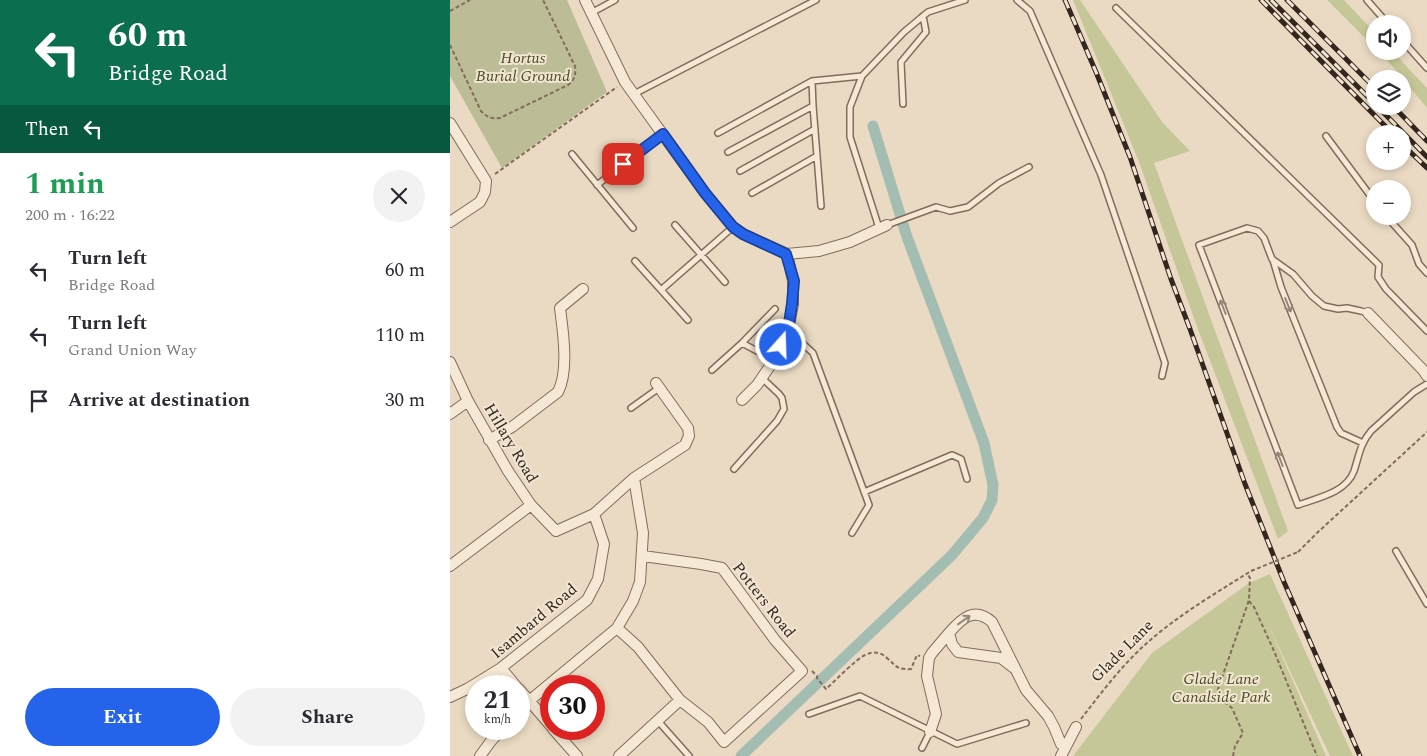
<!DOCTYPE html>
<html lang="en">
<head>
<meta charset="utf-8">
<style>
  body { margin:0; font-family:Spectral,serif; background:#f2f2f3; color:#2b2b33; height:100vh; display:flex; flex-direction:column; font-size:19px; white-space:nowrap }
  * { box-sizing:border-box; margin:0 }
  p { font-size:16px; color:#7c7c81 }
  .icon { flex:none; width:28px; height:28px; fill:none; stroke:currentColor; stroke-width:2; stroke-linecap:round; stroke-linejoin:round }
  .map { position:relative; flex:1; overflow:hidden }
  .details { display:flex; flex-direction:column; background:#fff; width:450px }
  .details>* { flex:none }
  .banner { background:#0b6e4f; color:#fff; overflow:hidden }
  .tools { position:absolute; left:916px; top:15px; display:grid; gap:10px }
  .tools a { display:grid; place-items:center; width:45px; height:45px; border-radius:50%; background:#fff; box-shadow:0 2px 8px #0003; font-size:25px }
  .speed { position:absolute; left:15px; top:675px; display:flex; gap:10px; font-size:25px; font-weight:700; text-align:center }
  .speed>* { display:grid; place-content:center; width:65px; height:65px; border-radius:50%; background:#fff; box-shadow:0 2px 8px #0003; line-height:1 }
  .speed small { font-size:12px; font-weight:400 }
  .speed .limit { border:8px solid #d22; background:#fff; color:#111 }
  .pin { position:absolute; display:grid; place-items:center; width:42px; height:42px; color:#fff; margin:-21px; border-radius:10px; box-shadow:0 2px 8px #0006 }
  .me { position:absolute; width:55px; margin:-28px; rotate:20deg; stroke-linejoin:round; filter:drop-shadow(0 0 4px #0008) }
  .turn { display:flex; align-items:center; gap:18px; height:105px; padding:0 25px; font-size:22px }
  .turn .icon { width:65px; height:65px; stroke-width:2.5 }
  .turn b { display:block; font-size:35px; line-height:42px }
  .then { display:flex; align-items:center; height:48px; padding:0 25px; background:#0003; gap:10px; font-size:19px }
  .round { display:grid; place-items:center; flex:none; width:52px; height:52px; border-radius:26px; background:#f2f2f3 }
  .headline { display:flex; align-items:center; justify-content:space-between; height:85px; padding:0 25px }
  h1 { font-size:30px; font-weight:700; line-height:38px; color:#1e9e55 }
  .action { display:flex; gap:10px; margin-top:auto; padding:10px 25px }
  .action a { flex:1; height:58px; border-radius:30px; background:#2563eb; color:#fff; font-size:20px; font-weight:700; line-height:58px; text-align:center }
  .action a+a { background:#f2f2f3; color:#2b2b33 }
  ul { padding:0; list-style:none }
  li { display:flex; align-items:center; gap:15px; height:65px; padding:0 25px }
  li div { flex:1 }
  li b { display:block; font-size:19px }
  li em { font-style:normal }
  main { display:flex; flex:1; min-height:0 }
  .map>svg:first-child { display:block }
</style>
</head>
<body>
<main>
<section class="details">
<div class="banner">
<div class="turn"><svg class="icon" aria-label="left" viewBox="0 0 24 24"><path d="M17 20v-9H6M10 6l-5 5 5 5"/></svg><div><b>60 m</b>Bridge Road</div></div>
<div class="then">Then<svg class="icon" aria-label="left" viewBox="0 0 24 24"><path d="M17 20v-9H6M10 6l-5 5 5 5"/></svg></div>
</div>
<div class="headline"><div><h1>1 min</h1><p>200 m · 16:22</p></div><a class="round"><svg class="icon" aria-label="close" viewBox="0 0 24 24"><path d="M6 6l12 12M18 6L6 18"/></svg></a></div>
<ul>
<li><svg class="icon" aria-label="left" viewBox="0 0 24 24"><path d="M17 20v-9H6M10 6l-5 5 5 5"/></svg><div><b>Turn left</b><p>Bridge Road</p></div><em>60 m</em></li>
<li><svg class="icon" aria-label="left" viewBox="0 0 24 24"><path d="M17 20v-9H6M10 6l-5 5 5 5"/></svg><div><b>Turn left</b><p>Grand Union Way</p></div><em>110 m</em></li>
<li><svg class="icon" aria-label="arrive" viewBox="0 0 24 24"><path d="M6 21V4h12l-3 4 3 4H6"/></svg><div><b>Arrive at destination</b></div><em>30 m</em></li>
</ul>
<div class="action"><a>Exit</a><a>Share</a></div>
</section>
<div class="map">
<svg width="977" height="756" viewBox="0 0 977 756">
  <rect width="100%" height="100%" fill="#eadac3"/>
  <!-- green -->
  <path fill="#c6c798" d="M623,0H630L713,123L740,151L704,163L838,531L828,539L746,324L689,162Z
    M877,0H894L925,33V48Z
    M928,51H942L977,88V108L944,68Z
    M820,574L903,756H880L816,620L876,756H623L702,653L799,583Z"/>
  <!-- cemetery -->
  <path fill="#bcbc96" d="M0,0H117L157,92L52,168L0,76Z"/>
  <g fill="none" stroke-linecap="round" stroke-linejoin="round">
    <!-- canal -->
    <path stroke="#a4bdb3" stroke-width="11" d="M291,756L502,555L533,518L542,500L543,485L534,443L457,237L423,126"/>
    <defs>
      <path id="lane" d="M567,0L580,11L651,175L715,363L712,376
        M917,0L938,24
        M666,8L929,265L928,277L936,289L977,331
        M141,13L165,0
        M952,40L977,68
        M184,94L366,0
        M453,104L451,62L476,32L473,16
        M268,133L362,81
        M876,136L925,202
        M278,152L363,106
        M122,154L183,228
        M290,171L365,129
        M147,185L212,135
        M302,193L367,156
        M371,206L363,106L362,81L412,76
        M936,216L962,245L969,264L977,273
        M225,225L275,282
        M437,225L486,207L500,211L518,207L549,183L579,167
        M429,228L400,137V107L412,76L454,32L478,12L515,0
        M823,260L831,287L887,427L891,433L913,443
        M185,261L238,320
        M211,290L283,227
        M918,313L911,311L897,308L888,309L874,306L862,296L843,274L822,259L814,238L808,231L797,228L749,245L848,505C867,498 896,493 904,471C909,456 910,444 921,431L964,392L977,384
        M338,330L363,353L419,505L402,533
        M292,343L325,309
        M262,370L292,343L324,360
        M181,408L209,388
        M284,469L327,421L334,409L332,398L329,394L312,378
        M414,492L502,455L511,459L517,479
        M946,551L977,604
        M359,714L410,696L507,744L576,723
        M208,721L239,756
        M472,748L480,732"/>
      <path id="street" d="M135,0L175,82L255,193L283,227L293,234L337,254L369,251L400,242L437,225
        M0,123L36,181L35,192L30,202L0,222
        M918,313L973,370L977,376
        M0,362L18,401L58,471L81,505L106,531L144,514L184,478L235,445L239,436L238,428L206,383
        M292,400L307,385L324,360L338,330L343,304V281L337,254
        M0,414L18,401
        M39,440L62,427L108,392C119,371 113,331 110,308L133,289
        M193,556L251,564L272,568L325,640L352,671L274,742L258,722L230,700
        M0,566L81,505
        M167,628L188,647L230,700L169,756
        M51,668L66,686
        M564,668L551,658L508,652L502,644L499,633C511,619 524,606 542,622L576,690L598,716L604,727L611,744L615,746
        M69,689L101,726
        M0,697L17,689L51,668L137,600L148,579L154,544L144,514
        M69,711L79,701L167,628L183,601L190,582L193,533L184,478
        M103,729L127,756
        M480,732L486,714L477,676L479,658L482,653L499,633
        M30,756L41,741L52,729
        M611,756L626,727"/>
    </defs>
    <!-- lane casing -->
    <use href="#lane" stroke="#826c5b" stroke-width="8"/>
    <!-- street casing -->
    <use href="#street" stroke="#826c5b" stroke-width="12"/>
    <!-- path -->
    <path stroke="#826c5b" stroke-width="2" stroke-dasharray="4 2.5" stroke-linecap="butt" d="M0,11L20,0
      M0,45L31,111C37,117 41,119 50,118L118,85C125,79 126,75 125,66L93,0
      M45,174L167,87
      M848,552L868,532L977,432
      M799,601L804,607L824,651L867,756
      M362,671L367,676V678L376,689C385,681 406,659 415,655C423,651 431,652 437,658C446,666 447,670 461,669L467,655L470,656
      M631,719C651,693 673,664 697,643C727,616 766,593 801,571
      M783,756L785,746L793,733L782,708L766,695L799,600L800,578L797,573"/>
    <!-- lane -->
    <use href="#lane" stroke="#f5e8d5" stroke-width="5"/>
    <!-- street -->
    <use href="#street" stroke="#f5e8d5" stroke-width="10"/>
    <defs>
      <path id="rail" d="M615,0L646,72L680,157L721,279L740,329L795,484L834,582L910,756
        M811,0L943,134
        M821,0L925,104
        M837,0L925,88
        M927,106L977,157
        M943,106L977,141
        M952,144L977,168"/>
    </defs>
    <!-- rail casing -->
    <use href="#rail" stroke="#33261e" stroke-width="5"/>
    <!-- rail -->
    <use href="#rail" stroke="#f2e5d1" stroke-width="3" stroke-dasharray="9" stroke-linecap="butt"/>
    <!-- path-bridge -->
    <path stroke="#826c5b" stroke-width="2" stroke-dasharray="4 2.5" stroke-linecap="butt" d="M801,571L848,552"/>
  </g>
  <!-- one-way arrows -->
  <defs><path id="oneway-shaft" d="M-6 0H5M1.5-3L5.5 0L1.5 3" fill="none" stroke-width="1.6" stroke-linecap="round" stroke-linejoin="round" transform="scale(1.25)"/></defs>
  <g stroke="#94877a">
    <use href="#oneway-shaft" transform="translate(838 305) rotate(68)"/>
    <use href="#oneway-shaft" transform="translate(773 307) rotate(-111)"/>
    <use href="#oneway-shaft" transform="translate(830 459) rotate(-111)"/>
    <use href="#oneway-shaft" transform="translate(514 620) rotate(-36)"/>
  </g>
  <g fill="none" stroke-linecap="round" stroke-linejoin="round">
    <defs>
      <path id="route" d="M173,164L213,134L255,193L283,227L293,234L336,254L344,281L342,304L338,330L331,345"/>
    </defs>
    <!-- route casing -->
    <use href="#route" stroke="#184099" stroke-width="12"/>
    <!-- route -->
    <use href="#route" stroke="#2563eb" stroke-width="9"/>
  </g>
  <g text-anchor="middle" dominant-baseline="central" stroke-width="4" stroke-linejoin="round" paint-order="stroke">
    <!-- park labels -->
    <g font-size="16" font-style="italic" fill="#484e26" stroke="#f2e5d1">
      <text x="73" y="58">Hortus<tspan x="73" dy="18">Burial Ground</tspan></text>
      <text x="771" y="679">Glade Lane<tspan x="771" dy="18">Canalside Park</tspan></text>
    </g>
    <!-- street labels -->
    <g font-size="16" fill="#33261e" stroke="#f2e5d1">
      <text transform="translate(61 443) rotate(59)">Hillary Road</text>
      <text transform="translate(314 600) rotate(52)">Potters Road</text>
      <text transform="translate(84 621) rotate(-40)">Isambard Road</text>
      <text transform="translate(672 651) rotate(-45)">Glade Lane</text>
    </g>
  </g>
</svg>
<div class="tools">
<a><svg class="icon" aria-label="sound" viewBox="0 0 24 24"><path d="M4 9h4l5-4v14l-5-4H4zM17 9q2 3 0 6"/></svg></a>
<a><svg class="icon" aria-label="layers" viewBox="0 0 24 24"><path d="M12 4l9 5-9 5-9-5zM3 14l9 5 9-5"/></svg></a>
<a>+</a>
<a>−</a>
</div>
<div class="speed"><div>21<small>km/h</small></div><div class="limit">30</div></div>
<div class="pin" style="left:173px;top:164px;background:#d93025"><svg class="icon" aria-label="arrive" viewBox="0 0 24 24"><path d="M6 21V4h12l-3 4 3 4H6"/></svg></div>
<svg class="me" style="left:331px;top:345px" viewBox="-20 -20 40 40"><circle r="17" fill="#2563eb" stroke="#fff" stroke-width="3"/><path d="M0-11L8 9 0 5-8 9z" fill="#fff"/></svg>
</div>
</main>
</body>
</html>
